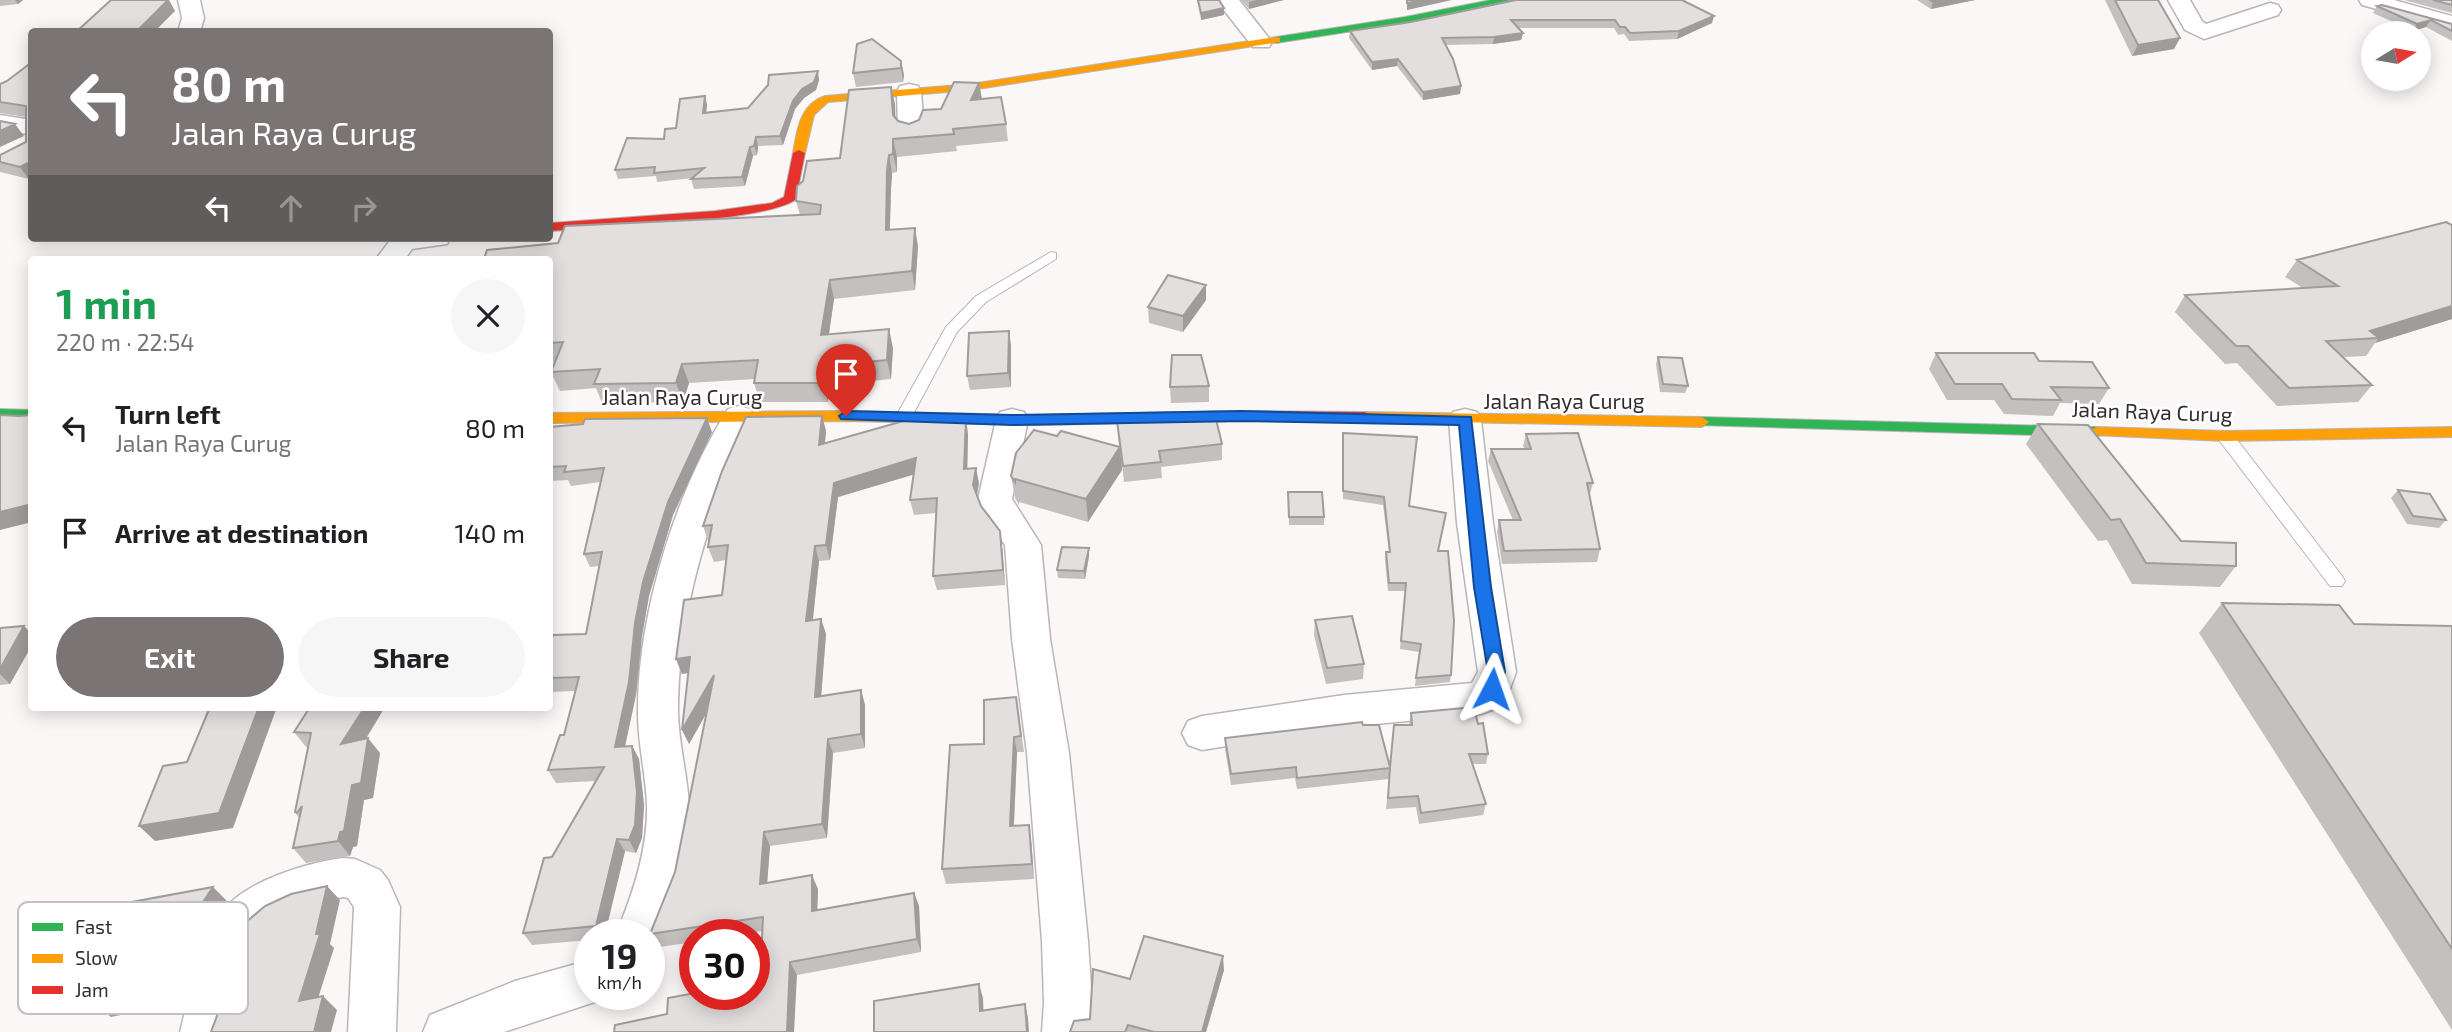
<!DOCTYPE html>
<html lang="en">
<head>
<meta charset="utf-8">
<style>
  body { margin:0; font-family:"Exo 2",sans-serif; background:#f6f6f6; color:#202124; height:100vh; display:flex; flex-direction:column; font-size:26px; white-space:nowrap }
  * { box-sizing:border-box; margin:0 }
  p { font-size:23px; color:#757577 }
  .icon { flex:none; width:38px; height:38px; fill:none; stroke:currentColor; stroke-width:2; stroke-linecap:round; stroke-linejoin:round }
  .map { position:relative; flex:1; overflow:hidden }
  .panel { position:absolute; left:28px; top:256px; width:525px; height:455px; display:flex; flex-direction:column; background:#fff; border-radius:7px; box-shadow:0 4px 18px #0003 }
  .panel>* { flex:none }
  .hud { position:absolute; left:28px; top:28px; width:525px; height:214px; border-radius:7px; box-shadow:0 4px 18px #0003; background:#7a7474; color:#fff; overflow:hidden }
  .needle { width:46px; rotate:79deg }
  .tools { position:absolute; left:2361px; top:21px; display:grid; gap:14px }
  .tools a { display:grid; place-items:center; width:70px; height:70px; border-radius:50%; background:#fff; box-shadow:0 4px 18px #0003; font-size:35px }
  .speed { position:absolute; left:574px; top:919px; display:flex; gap:14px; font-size:35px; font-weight:700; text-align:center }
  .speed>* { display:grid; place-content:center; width:91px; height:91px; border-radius:50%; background:#fff; box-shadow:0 4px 18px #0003; line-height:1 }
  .speed small { font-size:18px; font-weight:400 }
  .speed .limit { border:10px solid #d22; background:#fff; color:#111 }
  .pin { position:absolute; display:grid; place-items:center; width:60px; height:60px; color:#fff; margin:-72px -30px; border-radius:50% 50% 50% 0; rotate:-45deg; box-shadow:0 0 7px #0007 }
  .pin .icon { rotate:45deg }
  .me { position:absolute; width:77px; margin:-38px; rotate:4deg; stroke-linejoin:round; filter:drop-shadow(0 0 5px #0008) }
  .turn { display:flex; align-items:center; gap:24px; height:147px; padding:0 28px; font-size:32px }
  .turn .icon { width:91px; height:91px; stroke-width:2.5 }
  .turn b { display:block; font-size:49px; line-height:60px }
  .lanes { display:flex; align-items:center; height:66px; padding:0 28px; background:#0003; justify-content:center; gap:35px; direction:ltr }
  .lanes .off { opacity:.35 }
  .round { display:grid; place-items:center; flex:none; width:74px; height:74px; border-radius:37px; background:#f6f6f6 }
  .overview { display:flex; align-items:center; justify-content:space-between; height:119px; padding:0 28px }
  h1 { font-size:42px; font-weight:700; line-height:52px; color:#1e9e55 }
  .action { display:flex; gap:14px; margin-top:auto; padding:14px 28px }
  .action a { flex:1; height:80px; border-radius:42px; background:#7a7474; color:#fff; font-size:28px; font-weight:700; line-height:80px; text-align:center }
  .action a+a { background:#f6f6f6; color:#202124 }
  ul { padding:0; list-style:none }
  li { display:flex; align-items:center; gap:21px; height:105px; padding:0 28px }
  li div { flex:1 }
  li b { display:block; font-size:26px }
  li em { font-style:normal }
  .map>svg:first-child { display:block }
</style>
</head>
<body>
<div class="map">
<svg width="2452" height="1032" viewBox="0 0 2452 1032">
  <rect width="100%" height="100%" fill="#fbf7f7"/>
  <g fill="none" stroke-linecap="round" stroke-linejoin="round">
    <defs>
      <path id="lane" d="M1051,252L1056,253V259L986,302L957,332L909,422H897L895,418L946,327L976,296Z
        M2225,431L2231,432L2342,576L2345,581L2342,586H2330L2219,440L2217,436Z"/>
      <path id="street" d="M178,0H200L204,18L200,32H178L182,18Z
        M1216,0H1239L1272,42L1269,47H1253Z
        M2168,0H2190L2202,21L2206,24L2270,3L2278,5L2281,10L2278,15L2204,39L2185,30Z
        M2359,0H2394L2452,16V30L2362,5Z
        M909,84L918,86L921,91L924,131L920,136L911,139L902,136L898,131L897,91L900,86Z
        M0,115L32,120V135L0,129Z
        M392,238H451L447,244L412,249L405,259H376Z
        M739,406L750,409L755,417C711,506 680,603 678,704C677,738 687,771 689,805C692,854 675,904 655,949L649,951V934H616C633,894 648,849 647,805C646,775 638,745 638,714C637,616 675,492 728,409Z
        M1012,409L1024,412L1028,420L1012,499L1041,545L1050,639L1069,753L1088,941L1092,1003L1090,1032H1042L1044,1003L1042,941L1027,753L1012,639L1005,545L986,519L978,499L996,420L1000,412Z
        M1465,409L1477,412L1481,420L1493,523L1516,672L1506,700L1495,709L1481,714L1344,727L1202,750L1188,745L1182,733L1188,721L1202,716L1344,695L1472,683L1478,672L1457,523L1449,420L1453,412Z
        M344,858L355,859L380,870L388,880L400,907L396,1032H348L354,907L348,898L344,897C312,901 265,916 251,947C239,973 235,1004 228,1032H180C190,993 198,944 223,911C245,881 309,862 344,858Z
        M590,960V994H608L607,998L504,1032H423L430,1015L515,981Z"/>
      <path id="fast" d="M1491,0H1511L1405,23L1276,43L1271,40L1276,37L1405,17Z
        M0,409L32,410V420L0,419Z
        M1702,417L2097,427L2104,432L2097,437L1697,425L1695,422Z"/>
      <path id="slow" d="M1276,37L1280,38V42L971,90L828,102L814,115L805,153L799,156L793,153C797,130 800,104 825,96L971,84Z
        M846,411L1035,415L1042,420L1035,425L846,421L550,423V413Z
        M1365,412L1702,417L1709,422L1702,427L1360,420L1358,417Z
        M2097,427L2225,431L2452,427V437L2225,441L2092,435L2090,432L2092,429Z"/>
      <path id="jam" d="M799,150L805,153L796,199C772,221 591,229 550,231V223L715,211L772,203L784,197L793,153Z
        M1242,411L1365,412L1372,417L1365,422L1242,421L1035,425L1028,420L1035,415Z"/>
    </defs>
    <!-- lane casing -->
    <use href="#lane" stroke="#bab5b6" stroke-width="2"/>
    <!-- street casing -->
    <use href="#street" stroke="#bab5b6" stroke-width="3"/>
    <!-- fast casing -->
    <use href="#fast" stroke="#bab5b6" stroke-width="2"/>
    <!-- slow casing -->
    <use href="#slow" stroke="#bab5b6" stroke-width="2"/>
    <!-- jam casing -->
    <use href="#jam" stroke="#bab5b6" stroke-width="2"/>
    <!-- lane -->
    <use href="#lane" fill="#fefefe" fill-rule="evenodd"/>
    <!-- street -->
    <use href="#street" fill="#fefefe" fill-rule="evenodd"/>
    <!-- fast -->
    <use href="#fast" fill="#30b455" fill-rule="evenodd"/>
    <!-- slow -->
    <use href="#slow" fill="#ff9f0a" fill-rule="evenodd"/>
    <!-- jam -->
    <use href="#jam" fill="#e5322d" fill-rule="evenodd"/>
  </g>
  <!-- wall -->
  <path fill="#c4c0c0" d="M0,0H23L18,4L0,6Z
    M1197,0H1219L1224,15L1201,20Z
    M1241,0H1284L1249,9Z
    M1516,0L1712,23L1677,39L1629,41L1624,34L1618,35L1614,28H1518L1523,33L1521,40L1493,44L1446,45L1461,86L1460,94L1423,100L1397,66L1372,70L1349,38L1350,31L1411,22Z
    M1917,0H1975L1931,9Z
    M2105,0H2158L2180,38L2174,49L2132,56Z
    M2404,0H2452V13Z
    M2377,6L2452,24V41L2426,27L2413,31L2373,13Z
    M901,61L904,75L903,82L856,87L853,73Z
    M32,62L29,179L0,172V162L26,142V117L0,113V84L7,81Z
    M819,80L816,90L804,98L795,109L783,145L758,146L757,155L753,156L745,186L694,189L691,179L693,178L657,182L656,176L618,179L615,170L664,139L676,128L705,96L707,105L706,113L748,108Z
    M979,83L982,99L1006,124L1008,141L956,146L957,151L897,157V172L892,173L891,189L890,230L918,246L915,290L834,299L829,334L893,348L891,379L829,385L828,402H760L754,383L755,379L689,383L683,402L602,403L596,388L560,391L551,372L555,362L550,363V259L558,243L800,215L796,201L895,104V118L898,121L909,124L919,120L941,109Z
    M2297,260L2452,319L2375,343L2366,356L2343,357L2372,385L2358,402L2277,406L2237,363L2225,364L2175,312L2185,295L2303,288L2285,277Z
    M1206,300L1183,332L1149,323L1148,307Z
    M1011,345V387L970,390L967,376Z
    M1936,353L2039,361L2109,388L2099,404L2060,403L2053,416L2004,414L1994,400H1947L1929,369Z
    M1658,357L1688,386L1685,393L1660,392L1656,364Z
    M1209,386V402L1171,403L1170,387Z
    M822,416L826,431L825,444L968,434L967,468L979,483L977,494L981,506L1000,531L1002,546L1005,585L937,590L933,576L936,513L914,515L910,500L914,474L838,497L830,560L819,561L813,620L821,619L826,634L821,696L861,690L865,705V748L833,753L827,838L770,846L767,883L818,889L817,910L914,893L919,906L921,952L797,975L667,1014L760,981L762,931L742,934H695V942L659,947L650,934L675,872L706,714L689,744L688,673L682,674L676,659L722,595L726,560L714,562L708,547L709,541H708L703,526Z
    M1117,421L1222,444V460L1161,467L1162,478L1124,482L1122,464V470L1088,522L1019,502V505L1015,498L1011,476L1057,436L1119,447Z
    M2038,424L2181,541L2236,566L2220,587L2132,584L2107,540L2098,541L2026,444Z
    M550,427L712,432L673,515L649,596L642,636L636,695L625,746H632L639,759L644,805L642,838L636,853L625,851L605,934H590V940L532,945L523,933L552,857L596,781L556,783L548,770L564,735L575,691L550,692V644L586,634L599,566L590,567L584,554L600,482L571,486L568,480L550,481Z
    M1343,433L1409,506L1446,513L1438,551L1451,675L1450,682L1415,686L1419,652L1400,649L1405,591H1388L1385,560L1386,552H1389L1383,505L1343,499Z
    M1526,434L1593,483L1590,494L1600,549L1597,562L1502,564L1497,532L1499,520H1513L1488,461L1491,449H1525L1523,446Z
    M2398,490L2446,520L2439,528L2407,524L2391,498Z
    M1288,492L1324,517V525H1289Z
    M1089,556L1085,579L1058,578L1057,570Z
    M2222,603L2354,624L2452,626V1030L2199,633Z
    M1315,620L1364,664L1363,679L1326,684L1314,635Z
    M0,628L32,634V645L10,684L0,685Z
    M1016,697L1024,752H1017L1014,826L1029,825L1031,840L1034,879L946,884L942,869L984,744Z
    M310,707H385L366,739L380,753L373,798L364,800L357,846L353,847L350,856L306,863L293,848L299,818L295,812L308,748L306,747L294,732Z
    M1411,713L1478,724L1488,754L1486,764H1472L1486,804L1483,815L1419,824L1416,807L1386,809L1389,779L1297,789L1295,778L1231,785L1225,749V738L1363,725L1390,766L1394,725H1409Z
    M1224,970L1206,1032H1070L1090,1019L1130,979Z"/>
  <!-- shaded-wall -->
  <path fill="#a09c9c" d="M15,0H23L18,4Z
    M168,0H169L175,11L154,32H136Z
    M1256,0H1284L1249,9V2Z
    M1423,0H1452L1407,10V3Z
    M1944,0H1975L1931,9L1933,2Z
    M1224,8V15L1201,20V13Z
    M1714,16L1712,23L1677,39L1679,31Z
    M2431,20L2426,27L2413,31L2417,24Z
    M1523,33L1521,40L1493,44L1494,37Z
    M2180,38L2174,49L2132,56L2138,45Z
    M1398,59L1397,66L1372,70V62Z
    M901,61L904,75L903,82L901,68Z
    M818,71L819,80L816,90L804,98L795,109L783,145L780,136L793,101Z
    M979,83L982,100H971Z
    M1461,86L1460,94L1423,100V92Z
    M891,87L895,104L896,133L893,115Z
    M705,96L707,105L705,122L703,113Z
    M15,124L24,136L0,147V131Z
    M756,137L758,146L757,155L754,146Z
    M893,139L897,157V172L893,154Z
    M750,147L753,156L745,186L742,177Z
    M889,155L892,173L891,189L889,248L886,230L887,171Z
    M32,161V178L29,179L20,167Z
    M915,228L918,246L915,290L912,271Z
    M830,280L834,299L826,354L821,335Z
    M1206,285V300L1183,332V316Z
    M2452,306V319L2375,343L2379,338L2370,331Z
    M889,329L893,348L891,379L887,360Z
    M1009,331L1011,345V387L1008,373Z
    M682,364L689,383L683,402L676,383Z
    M824,366L829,385L828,402L823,383Z
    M822,416L826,431L823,460L819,445Z
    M707,418L712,432L673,515L649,596L642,636L636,695L622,760L615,747L635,623L643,582L668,502Z
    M966,419L968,434L967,483L964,469Z
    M1120,447L1122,470L1088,522L1086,499Z
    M916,458L919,473L838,497L830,560L826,545L834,483Z
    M976,468L979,483L976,500L973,485Z
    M32,504V522L0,530V512Z
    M1000,531L1002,546L1005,585L1003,570Z
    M815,546L819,561L811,636L806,621Z
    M1089,548V556L1085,579L1084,571Z
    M821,619L826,634L820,711L815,697Z
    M24,626L32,634V645L10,684L0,674V669Z
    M690,657L696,671L682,674L676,659Z
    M714,675L720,689L689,744L682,730Z
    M861,690L865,705V748L861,734Z
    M259,707H277L233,828L155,841L139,826Z
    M365,707H385L353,759L341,744Z
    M1014,737L1017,752L1013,841L1010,826Z
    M368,738L380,753L373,798L364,800L357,846L353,847L350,856L338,841L352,785Z
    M828,739L833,753L827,838L822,824Z
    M632,746L639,759L644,805L642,838L636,853L629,840Z
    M1029,825L1031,840L1034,879L1032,864Z
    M764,832L770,846L766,898L760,884Z
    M617,839L625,851L605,934H602L596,926Z
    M812,875L818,889L817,924L812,911Z
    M327,886L340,900L330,944L334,948L313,1014L299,1001Z
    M213,887L228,902L205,937L189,983L161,988L154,1008L111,1017L93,1003L145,974L189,923Z
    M914,893L919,906L921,952L917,939Z
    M1223,956L1224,970L1206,1032H1202Z
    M790,962L797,975L794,1032H787Z
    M979,984L983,998L984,1024L980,1011Z
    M323,996L337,1010L331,1032H314Z
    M1025,1004L1028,1018L1029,1032H1027Z"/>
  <!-- building -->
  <path fill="#e4dfdf" stroke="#a09c9c" stroke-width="2" d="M111,0H168L136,32H76Z
    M1198,0H1219L1224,8L1201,13Z
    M1407,0H1423L1407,3Z
    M1516,0H1682L1714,16L1679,31L1630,33L1625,27H1620L1615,20H1511L1523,33L1494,37L1442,38L1453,59L1461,86L1423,92L1398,59L1372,62L1350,31L1411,22Z
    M1930,0H1944L1933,2Z
    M2115,0H2158L2180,38L2138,45Z
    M2433,0H2452V5Z
    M2382,5L2452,24V31L2431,20L2417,24L2377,6Z
    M872,39L901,61V68L853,73L857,44Z
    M32,62V161L20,167L0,162V155L26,142V106L0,102V84L7,81Z
    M818,71L814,82L802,89L793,101L780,136L756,137L754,146L750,147L742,177L691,179L704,168L654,173L655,167L615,170L627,138L664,139L665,129L676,128L680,99L705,96L703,113L748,108L768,85L769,75Z
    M954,82L979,83L971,100L1001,97L1006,124L953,129L954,134L893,139V154L889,155L887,171L886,230L915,228L912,271L830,280L821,335L889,329L887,360L824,366L823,383H754L758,360L682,364L676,383L594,384L600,369L551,372L563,342L550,343V259H484L487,250L558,243L565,226L820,214L821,205L796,201L797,186L803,181L807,161L840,158L849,90L891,87L893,115L898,121L909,124L919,120L923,110L941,109Z
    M0,121L15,124L0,131Z
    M2446,222L2452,225V306L2370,331L2379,338L2326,341L2372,385L2289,388L2248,346H2236L2185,295L2338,286L2297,260Z
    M1168,275L1206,285L1183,316L1148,307Z
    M1009,331L1008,373L967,376L969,333Z
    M1936,353H2034L2039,361L2092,362L2109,388L2051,387L2061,400L2012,399L2002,384H1955Z
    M1172,355H1201L1209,386L1170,387Z
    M1658,357L1682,358L1688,386L1663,384Z
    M0,415L19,416L32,415V504L0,512Z
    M1215,415L1222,444L1159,451L1161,462L1123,466L1117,421Z
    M822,416L819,445L907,420L966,419L964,469L976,468L973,485L981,506L1000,531L1003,570L933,576L937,498L910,500L916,458L834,483L826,545L815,546L806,621L821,619L815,697L861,690V734L828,739L822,824L764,832L760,884L812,875V911L914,893L917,939L790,962L787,1032H614L615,1025L667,1014L668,998L695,993L754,994V982L760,981L763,917L650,934L675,872L714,675L682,730L690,657L676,659L684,600L722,595L728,545L708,547L712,525L703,526L722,471L746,417Z
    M707,418L668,502L643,582L635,623L629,682L615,747L632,746L637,792L635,825L629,840L617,839L596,926L523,933L544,858L552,857L604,767L548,770L560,735H564L579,677L550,678V644L553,635L586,634L602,552L584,554L604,468L564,472L566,466L550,467V427L583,424L585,419Z
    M2038,424L2088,425L2181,541L2236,543V566L2146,563L2120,519L2111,520Z
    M1034,430L1057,436L1061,431L1120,447L1086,499L1015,479V482L1011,476L1016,453Z
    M1343,433L1417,437L1409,506L1446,513L1438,551H1448L1454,621L1451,675L1416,678L1421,644L1401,641L1406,583H1389L1386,552H1390L1384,497L1343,491Z
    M1578,433L1593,483H1587L1600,549L1504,551L1499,520H1521L1491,449H1531L1526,434Z
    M2398,490L2430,494L2446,520L2413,516Z
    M1288,492H1322L1324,517H1289Z
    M1062,547L1089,548L1084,571L1057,570Z
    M2222,603L2339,605L2354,624L2452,626V949Z
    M1352,616L1364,664L1327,668L1315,620Z
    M24,626L0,669V628Z
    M1016,697L1021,736L1014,737L1010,826L1029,825L1032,864L942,869L950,745L984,744V700Z
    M210,707H259L219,813L139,826L163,766L187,762Z
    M310,707H365L341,744L368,738L361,783L352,785L344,831L340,832L338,841L293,848L302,806L297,813L295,812L311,733L294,732Z
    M1474,707L1478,724L1483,723L1488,754H1469L1486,804L1421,813L1418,796L1388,798L1390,768L1297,778L1296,767L1231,774L1225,738L1362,722L1363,725H1379L1390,767L1394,725H1412L1411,713Z
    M327,886L316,934H320L299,1001L323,996L314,1032H211L221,1005H218L221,991L234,958L229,959L239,934L245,923L265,906L291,894Z
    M213,887L189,923L173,969L145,974L137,995L93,1003L132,902Z
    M1144,936L1223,956L1202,1032H1154L1128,1025L1125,1032H1070L1074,1021L1090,1019L1093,969L1130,979Z
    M979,984L980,1011L1025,1004L1027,1032H874V1001Z"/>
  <!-- route -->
  <path fill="#1a73e8" stroke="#114b97" stroke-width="2" d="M846,411L1012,415L1242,411L1471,417L1491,587L1505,672L1498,694H1486L1483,689L1488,672L1474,587L1459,425L1242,421L1012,425L841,419L839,416Z"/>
  <g text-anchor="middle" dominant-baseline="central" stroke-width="5" stroke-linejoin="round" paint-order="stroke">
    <!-- street labels -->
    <g font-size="21" fill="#342d2e" stroke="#fff">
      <text x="682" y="396">Jalan Raya Curug</text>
      <text x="1564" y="400">Jalan Raya Curug</text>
      <text transform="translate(2152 411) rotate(2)">Jalan Raya Curug</text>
    </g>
  </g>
  <!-- legend -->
  <rect x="18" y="902" width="230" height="112" rx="10" fill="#fff" stroke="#c2c0c0" stroke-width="2"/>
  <rect x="32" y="923" width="31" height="8" fill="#30b455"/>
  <rect x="32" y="954" width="31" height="9" fill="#ff9f0a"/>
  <rect x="32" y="986" width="31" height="8" fill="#e5322d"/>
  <g font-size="19" fill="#342d2e">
    <text x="75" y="934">Fast</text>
    <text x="75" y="965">Slow</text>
    <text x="75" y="997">Jam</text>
  </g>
</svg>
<div class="tools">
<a><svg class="needle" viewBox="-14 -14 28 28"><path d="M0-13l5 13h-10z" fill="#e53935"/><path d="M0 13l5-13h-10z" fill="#757577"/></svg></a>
</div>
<div class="speed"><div>19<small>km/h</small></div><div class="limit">30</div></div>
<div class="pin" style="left:846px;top:416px;background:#d93025"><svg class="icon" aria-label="arrive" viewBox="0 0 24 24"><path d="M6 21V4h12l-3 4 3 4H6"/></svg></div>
<svg class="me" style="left:1492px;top:689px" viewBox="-20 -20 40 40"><path d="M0-17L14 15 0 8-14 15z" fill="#1a73e8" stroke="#fff" stroke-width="4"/></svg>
<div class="hud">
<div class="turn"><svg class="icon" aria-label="left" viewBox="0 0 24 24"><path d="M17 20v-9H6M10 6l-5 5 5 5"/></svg><div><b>80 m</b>Jalan Raya Curug</div></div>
<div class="lanes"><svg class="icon" aria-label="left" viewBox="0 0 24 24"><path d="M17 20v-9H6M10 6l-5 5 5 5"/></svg><svg class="icon off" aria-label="ahead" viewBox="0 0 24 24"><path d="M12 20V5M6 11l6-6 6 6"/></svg><svg class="icon off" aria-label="right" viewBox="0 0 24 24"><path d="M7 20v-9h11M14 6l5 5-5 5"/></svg></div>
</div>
<section class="panel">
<div class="overview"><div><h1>1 min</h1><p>220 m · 22:54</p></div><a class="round"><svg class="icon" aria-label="close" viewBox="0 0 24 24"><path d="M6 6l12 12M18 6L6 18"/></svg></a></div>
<ul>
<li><svg class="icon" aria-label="left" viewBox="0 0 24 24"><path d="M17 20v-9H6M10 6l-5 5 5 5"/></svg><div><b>Turn left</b><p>Jalan Raya Curug</p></div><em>80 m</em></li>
<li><svg class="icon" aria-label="arrive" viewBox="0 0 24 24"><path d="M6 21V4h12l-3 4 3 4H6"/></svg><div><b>Arrive at destination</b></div><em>140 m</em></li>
</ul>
<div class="action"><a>Exit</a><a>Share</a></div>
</section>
</div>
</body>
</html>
